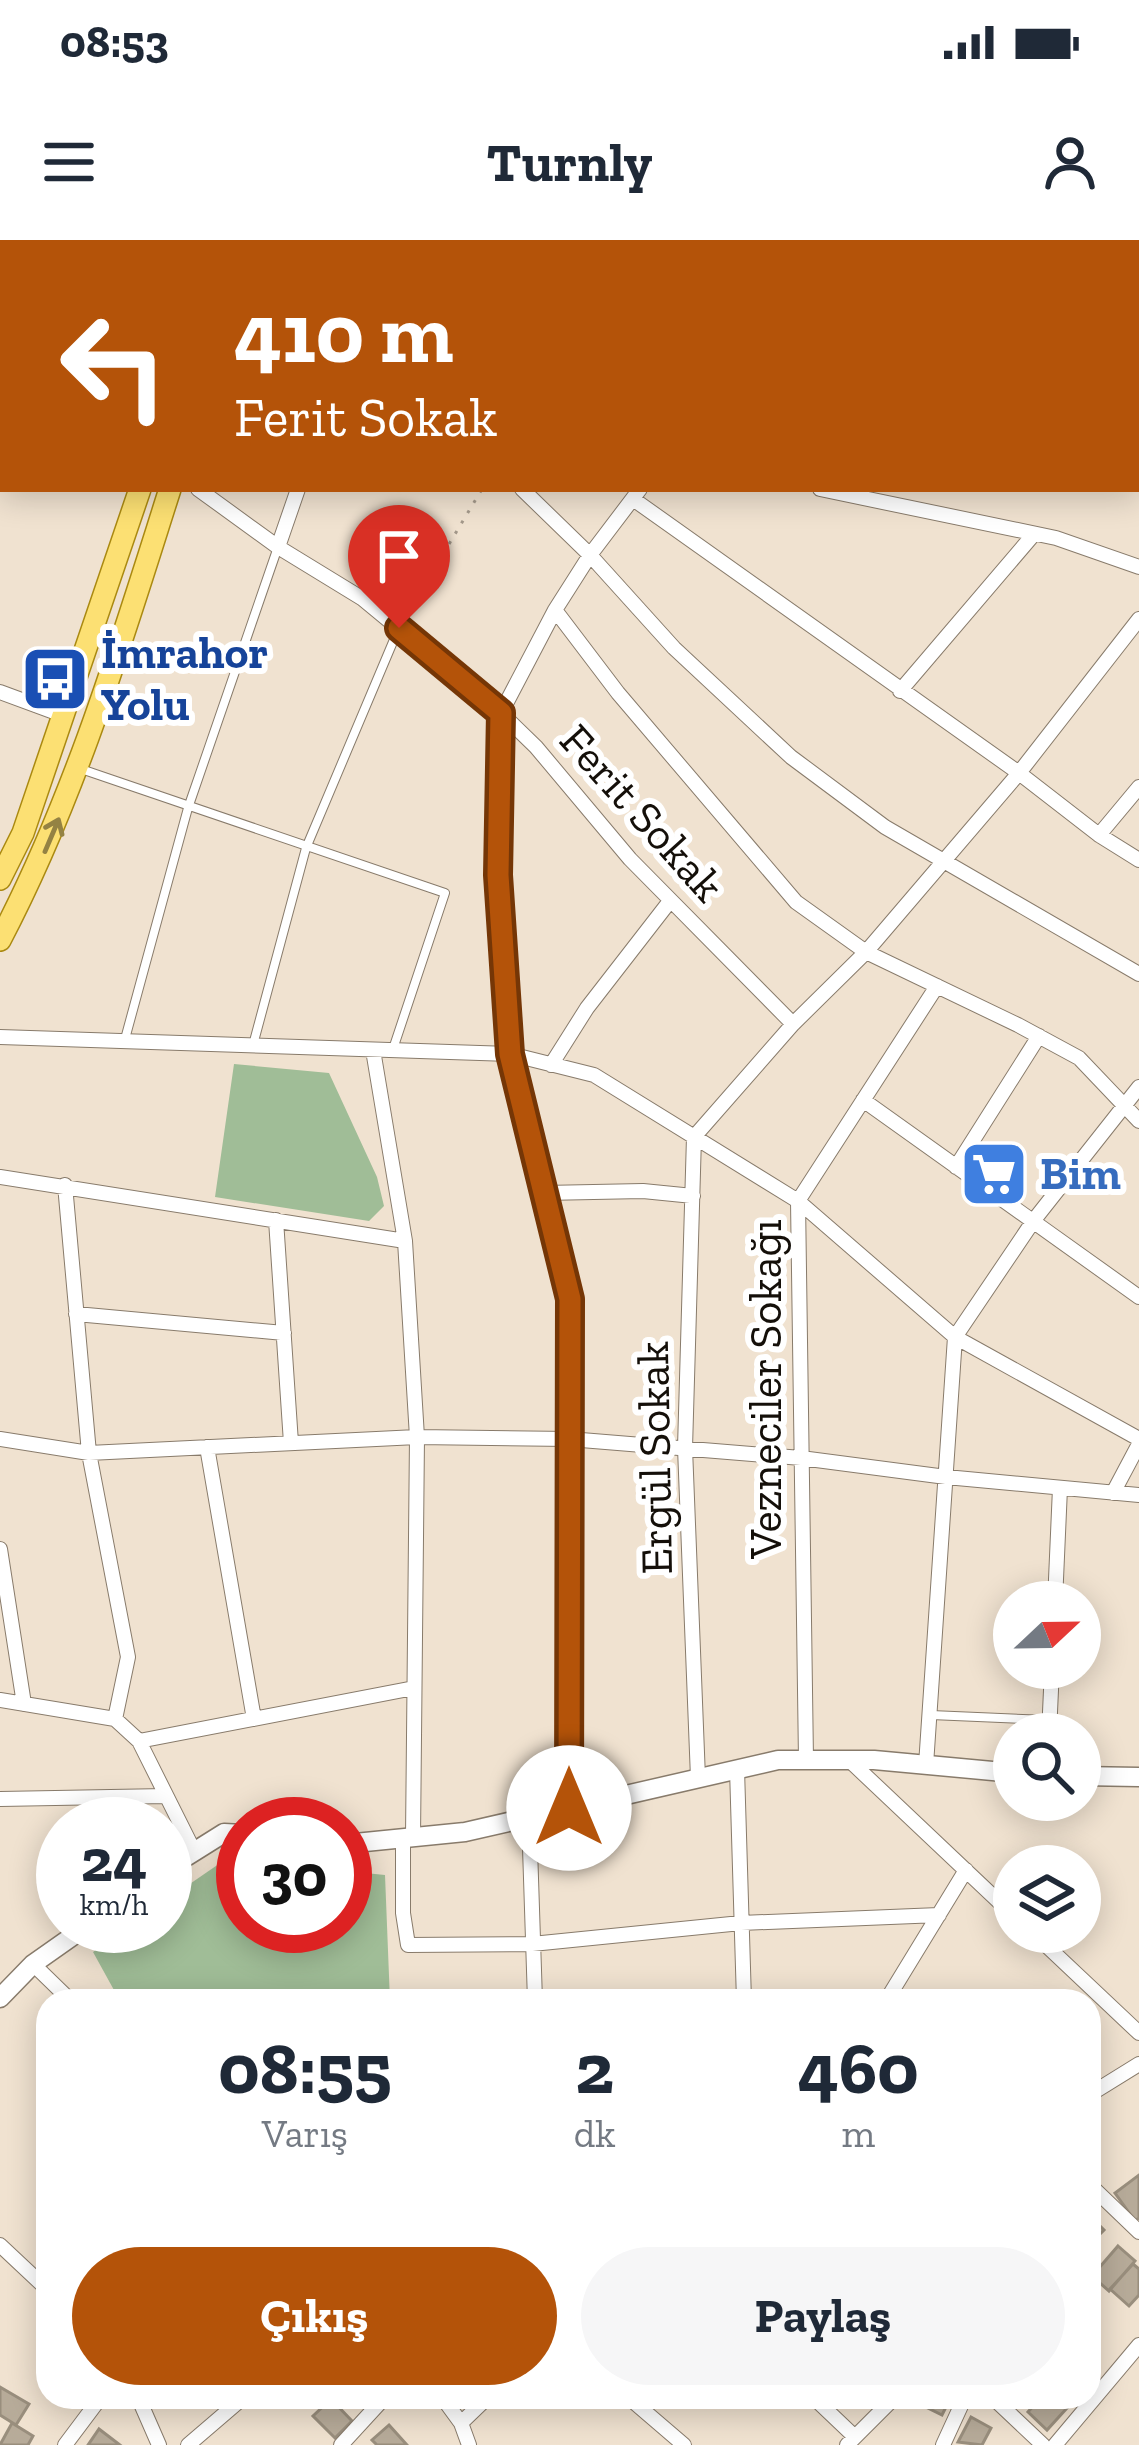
<!DOCTYPE html>
<html lang="tr">
<head>
<meta charset="utf-8">
<style>
  body { margin:0; font-family:"Zilla Slab",serif; background:#f6f6f7; color:#1f2937; height:100vh; display:flex; flex-direction:column; font-size:45px; white-space:nowrap }
  * { box-sizing:border-box; margin:0 }
  p { font-size:39px; color:#747a83 }
  .icon { flex:none; width:66px; height:66px; fill:none; stroke:currentColor; stroke-width:2; stroke-linecap:round; stroke-linejoin:round }
  .map { position:relative; flex:1; overflow:hidden }
  .sheet { position:absolute; left:36px; top:1749px; width:1065px; height:420px; display:flex; flex-direction:column; background:#fff; border-radius:36px; box-shadow:0 6px 30px #0003 }
  .sheet>* { flex:none }
  .banner { position:absolute; left:0px; top:0px; width:1140px; height:252px; box-shadow:0 6px 30px #0003; background:#b45309; color:#fff; overflow:hidden }
  .needle { width:78px; rotate:68deg }
  .fabs { position:absolute; left:993px; top:1341px; display:grid; gap:24px }
  .fabs a { display:grid; place-items:center; width:108px; height:108px; border-radius:50%; background:#fff; box-shadow:0 6px 30px #0003; font-size:60px }
  .speed { position:absolute; left:36px; top:1557px; display:flex; gap:24px; font-size:60px; font-weight:700; text-align:center }
  .speed>* { display:grid; place-content:center; width:156px; height:156px; border-radius:50%; background:#fff; box-shadow:0 6px 30px #0003; line-height:1 }
  .speed small { font-size:30px; font-weight:400 }
  .speed .limit { border:18px solid #d22; background:#fff; color:#111 }
  .pin { position:absolute; display:grid; place-items:center; width:102px; height:102px; color:#fff; margin:-123px -51px; border-radius:50% 50% 50% 0; rotate:-45deg; box-shadow:0 0 12px #0007 }
  .pin .icon { rotate:45deg }
  .me { position:absolute; width:132px; margin:-66px; rotate:0deg; stroke-linejoin:round; filter:drop-shadow(0 0 9px #0008) }
  .turn { display:flex; align-items:center; gap:42px; height:252px; padding:0 36px; font-size:54px }
  .turn .icon { width:156px; height:156px; stroke-width:2.5 }
  .turn b { display:block; font-size:84px; line-height:102px }
  .eta { display:flex; justify-content:space-evenly; align-items:center; height:204px; text-align:center }
  .eta b { font-size:72px; font-weight:700; line-height:84px }
  .cta { display:flex; gap:24px; margin-top:auto; padding:24px 36px }
  .cta a { flex:1; height:138px; border-radius:72px; background:#b45309; color:#fff; font-size:48px; font-weight:700; line-height:138px; text-align:center }
  .cta a+a { background:#f6f6f7; color:#1f2937 }
  .status { display:flex; justify-content:space-between; align-items:center; height:84px; padding:0 60px; background:#fff; direction:ltr }
  .status svg { height:33px; fill:currentColor }
  header { display:flex; justify-content:space-between; align-items:center; height:156px; padding:0 36px; background:#fff; font-size:54px; font-weight:700 }
  .map>svg:first-child { display:block }
</style>
</head>
<body>
<div class="status"><b>08:53</b><svg viewBox="0 0 49 12"><path d="M0 12V9h3v3zM5 12V6h3v6zM10 12V3h3v9zM15 12V0h3v12zM26 1h20v11H26zM47 4h2v5h-2z"/></svg></div>
<header><svg class="icon" aria-label="menu" viewBox="0 0 24 24"><path d="M4 6h16M4 12h16M4 18h16"/></svg>Turnly<svg class="icon" aria-label="person" viewBox="0 0 24 24"><circle cx="12" cy="8" r="4"/><path d="M4 21q1-7 8-7t8 7"/></svg></header>
<div class="map">
<svg width="1139" height="2205" viewBox="0 0 1139 2205">
  <rect width="100%" height="100%" fill="#f0e2d0"/>
  <!-- green -->
  <path fill="#a0bd97" d="M234,824L329,833L377,937L384,966L369,981L215,957Z
    M229,1617L243,1618V1686H345V1631L385,1635L390,1761H120L93,1712L130,1686H165V1661Z"/>
  <!-- building -->
  <path fill="#b7ab99" stroke="#998e7d" stroke-width="3" d="M1139,1935V1978L1135,1981L1115,1953Z
    M1089,1975L1104,1990L1089,2005Z
    M1118,2006L1135,2021L1109,2051L1092,2036Z
    M1133,2024L1139,2029V2055L1129,2066L1110,2049Z
    M0,2147L29,2164L16,2185L0,2175Z
    M924,2157H951L942,2175L920,2164Z
    M1041,2157H1077L1047,2190L1028,2172Z
    M331,2159L352,2181L335,2198L313,2176Z
    M971,2177L991,2188L982,2205L958,2202Z
    M12,2183L33,2196L28,2205H0Z
    M389,2185L407,2205H377L372,2200Z
    M99,2189L120,2205H88Z"/>
  <g fill="none" stroke-linecap="round" stroke-linejoin="round">
    <defs>
      <path id="lane" d="M81,529L445,653L393,809
        M125,799L188,568L278,307
        M253,805L306,608L398,390
        M931,1475L1048,1480"/>
      <path id="street" d="M203,0L212,3
        M394,0L398,3
        M556,0L558,3
        M1105,0L1107,3
        M39,3L40,0
        M122,3L123,0
        M1137,62L1139,66
        M0,102L3,94
        M0,168L3,169
        M198,249L278,307L363,359L501,473L536,507L630,619L793,784
        M522,249L590,315L674,408L791,517L885,587L1139,734
        M820,249L1056,298L1139,327
        M633,259L1019,533L1099,595L1139,620
        M278,307L298,249
        M555,370L618,453L796,662L866,712L1018,785L1079,818L1139,881
        M900,451L1034,294
        M0,452L65,476
        M1099,595L1139,547
        M0,797L510,814L594,835L798,961L955,1097L1139,1199
        M373,810L405,1001L417,1197L413,1597
        M551,825L587,768L670,661
        M863,860L1139,1057
        M956,927L1039,796
        M0,937L405,1001
        M65,945L89,1213L128,1417L115,1479
        M544,953L643,951L693,956
        M276,980L291,1203
        M76,1074L284,1093
        M0,1199L89,1213L417,1197L569,1199L801,1218L946,1237L1139,1255
        M207,1207L254,1479
        M1113,1253L1139,1204
        M0,1309L24,1464
        M1055,1362L1060,1248
        M0,1460L115,1479L139,1501L194,1611
        M1049,1494L1052,1428
        M139,1501L414,1448
        M806,1520L798,961L937,746
        M849,1520L1014,1676
        M926,1525L955,1097L1034,980L1139,847
        M737,1529L744,1761
        M698,1538L685,1208L694,897L793,784L866,712L1019,533L1139,379
        M0,1559L166,1556
        M569,1568L570,1059L510,814L498,635L501,473L555,370L590,315L640,249
        M529,1577L535,1761
        M403,1598V1673L408,1705L532,1704L741,1683L939,1675
        M1032,1692L1139,1793
        M33,1724L71,1761
        M886,1761L966,1630
        M1089,1855L1139,1824
        M1089,1944L1139,1992
        M0,2005L48,2050
        M138,2157L159,2205
        M442,2157L461,2183L469,2205
        M628,2157L684,2205
        M813,2157L855,2197
        M992,2157L1043,2205
        M461,2183L488,2157
        M65,2205L101,2157
        M188,2205L244,2157
        M341,2205L385,2157
        M847,2205L895,2157
        M943,2205L965,2157
        M1055,2205L1139,2105"/>
      <path id="secondary" d="M1080,1536L1139,1537
        M345,1604L465,1592L778,1520H874L1014,1533
        M165,1630L224,1593L243,1594
        M0,1758L33,1724L87,1686"/>
      <path id="primary" d="M227,3L228,0
        M263,3L264,0
        M0,639L23,593L140,249
        M0,700C75,557 121,403 170,249"/>
    </defs>
    <!-- lane casing -->
    <use href="#lane" stroke="#887b6b" stroke-width="10"/>
    <!-- street casing -->
    <use href="#street" stroke="#887b6b" stroke-width="16"/>
    <!-- secondary casing -->
    <use href="#secondary" stroke="#887b6b" stroke-width="21"/>
    <!-- primary casing -->
    <use href="#primary" stroke="#aa8911" stroke-width="24"/>
    <!-- path -->
    <path stroke="#a4998b" stroke-width="3" stroke-dasharray="3 9" stroke-linecap="butt" d="M406,376L482,249"/>
    <!-- lane -->
    <use href="#lane" stroke="#fff" stroke-width="8"/>
    <!-- street -->
    <use href="#street" stroke="#fff" stroke-width="14"/>
    <!-- secondary -->
    <use href="#secondary" stroke="#fff" stroke-width="18"/>
    <!-- primary -->
    <use href="#primary" stroke="#fce073" stroke-width="21"/>
  </g>
  <!-- one-way arrows -->
  <defs><path id="oneway-shaft" d="M-6 0H5M1.5-3L5.5 0L1.5 3" fill="none" stroke-width="1.6" stroke-linecap="round" stroke-linejoin="round" transform="scale(3)"/></defs>
  <use stroke="#948243" href="#oneway-shaft" transform="translate(52 595) rotate(-67)"/>
  <g fill="none" stroke-linecap="round" stroke-linejoin="round">
    <defs>
      <path id="route" d="M399,388L501,473L498,635L510,814L570,1059L569,1568"/>
    </defs>
    <!-- route casing -->
    <use href="#route" stroke="#753606" stroke-width="30"/>
    <!-- route -->
    <use href="#route" stroke="#b45309" stroke-width="21"/>
  </g>
  <!-- icons -->
  <defs>
    <symbol id="bus-square" viewBox="-11 -11 22 22"><rect x="-9" y="-9" width="18" height="18" rx="4" fill="#1a4fb4" stroke="#fff"/><path d="M-5-6H5V4H4V6H2V4H-2V6H-4V4H-5ZM-3.5-4V0h7V-4ZM-3.5 1.2v1.5H-2V1.2ZM2 1.2v1.5H3.5V1.2Z" fill="#fff"/></symbol>
    <symbol id="supermarket-square" viewBox="-11 -11 22 22"><rect x="-9" y="-9" width="18" height="18" rx="4" fill="#3f7fe0" stroke="#fff"/><path d="M-6-5.5h2.5l.6 2H6L4.5 2H-2.5L-4.4-4H-6ZM-1.5 3.2a1.3 1.3 0 1 0 .1 0ZM3 3.2a1.3 1.3 0 1 0 .1 0Z" fill="#fff"/></symbol>
  </defs>
  <g fill-rule="evenodd">
    <use href="#bus-square" x="17" y="401" width="76" height="76"/>
    <use href="#supermarket-square" x="956" y="896" width="76" height="76"/>
  </g>
  <g text-anchor="middle" dominant-baseline="central" stroke-width="12" stroke-linejoin="round" paint-order="stroke">
    <!-- transit labels -->
    <g font-size="45" font-weight="bold" fill="#164399" stroke="#fff" text-anchor="start">
      <text x="101" y="413">İmrahor<tspan x="101" dy="52">Yolu</tspan></text>
    </g>
    <!-- street labels -->
    <g font-size="45" fill="#140f09" stroke="#fff">
      <text transform="translate(642 573) rotate(48)">Ferit Sokak</text>
      <text transform="translate(766 1149) rotate(-90)">Vezneciler Sokağı</text>
      <text transform="translate(655 1218) rotate(-91)">Ergül Sokak</text>
    </g>
    <!-- shop labels -->
    <g font-size="45" font-weight="bold" fill="#366cbe" stroke="#fff" text-anchor="start">
      <text x="1040" y="934">Bim</text>
    </g>
  </g>
</svg>
<div class="fabs">
<a><svg class="needle" viewBox="-14 -14 28 28"><path d="M0-13l5 13h-10z" fill="#e53935"/><path d="M0 13l5-13h-10z" fill="#747a83"/></svg></a>
<a><svg class="icon" aria-label="search" viewBox="0 0 24 24"><circle cx="10" cy="10" r="6"/><path d="M15 15l6 6"/></svg></a>
<a><svg class="icon" aria-label="layers" viewBox="0 0 24 24"><path d="M12 4l9 5-9 5-9-5zM3 14l9 5 9-5"/></svg></a>
</div>
<div class="speed"><div>24<small>km/h</small></div><div class="limit">30</div></div>
<div class="pin" style="left:399px;top:388px;background:#d93025"><svg class="icon" aria-label="arrive" viewBox="0 0 24 24"><path d="M6 21V4h12l-3 4 3 4H6"/></svg></div>
<svg class="me" style="left:569px;top:1568px" viewBox="-20 -20 40 40"><circle r="19" fill="#fff"/><path d="M0-13L10 11 0 6-10 11z" fill="#b45309"/></svg>
<div class="banner">
<div class="turn"><svg class="icon" aria-label="left" viewBox="0 0 24 24"><path d="M17 20v-9H6M10 6l-5 5 5 5"/></svg><div><b>410 m</b>Ferit Sokak</div></div>
</div>
<section class="sheet">
<div class="eta">
<div><b>08:55</b><p>Varış</p></div>
<div><b>2</b><p>dk</p></div>
<div><b>460</b><p>m</p></div>
</div>
<div class="cta"><a>Çıkış</a><a>Paylaş</a></div>
</section>
</div>
</body>
</html>
